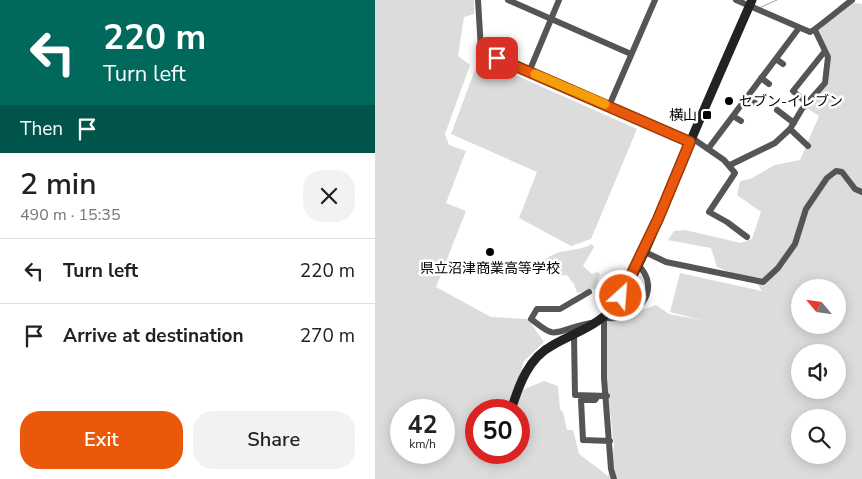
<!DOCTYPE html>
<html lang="en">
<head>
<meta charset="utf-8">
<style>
  body { margin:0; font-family:"Nunito Sans","Noto Sans JP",sans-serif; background:#f2f2f2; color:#222; height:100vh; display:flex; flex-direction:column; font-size:19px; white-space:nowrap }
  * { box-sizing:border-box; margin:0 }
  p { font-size:16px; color:#767676 }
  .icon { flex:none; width:28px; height:28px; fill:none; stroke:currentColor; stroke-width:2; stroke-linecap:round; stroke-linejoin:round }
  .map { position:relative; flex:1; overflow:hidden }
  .side { display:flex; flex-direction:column; background:#fff; width:375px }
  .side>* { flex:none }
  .guide { background:#00695c; color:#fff; overflow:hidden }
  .needle { width:32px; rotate:299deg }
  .controls { position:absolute; left:416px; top:279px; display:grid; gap:10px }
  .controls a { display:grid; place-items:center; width:55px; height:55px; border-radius:50%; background:#fff; box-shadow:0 2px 12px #0003; font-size:25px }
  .speed { position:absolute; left:15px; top:399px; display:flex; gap:10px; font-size:25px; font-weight:700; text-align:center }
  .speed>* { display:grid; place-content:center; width:65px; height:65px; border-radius:50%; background:#fff; box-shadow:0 2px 12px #0003; line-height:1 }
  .speed small { font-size:12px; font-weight:400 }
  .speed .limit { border:8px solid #d22; background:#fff; color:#111 }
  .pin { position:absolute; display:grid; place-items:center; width:42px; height:42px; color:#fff; margin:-21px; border-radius:10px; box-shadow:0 2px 8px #0006 }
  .me { position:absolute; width:55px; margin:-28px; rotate:26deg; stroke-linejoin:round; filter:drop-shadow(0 0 4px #0008) }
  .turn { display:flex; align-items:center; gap:18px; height:105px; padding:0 20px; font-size:22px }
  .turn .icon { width:65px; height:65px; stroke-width:2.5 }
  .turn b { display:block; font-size:35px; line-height:42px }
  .then { display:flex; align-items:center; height:48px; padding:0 20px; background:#0003; gap:10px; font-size:19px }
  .round { display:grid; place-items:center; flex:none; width:52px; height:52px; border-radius:20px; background:#f2f2f2 }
  .overview { display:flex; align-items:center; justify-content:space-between; height:85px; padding:0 20px }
  h1 { font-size:30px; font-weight:600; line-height:38px }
  .action { display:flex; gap:10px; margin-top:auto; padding:10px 20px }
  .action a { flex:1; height:58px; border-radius:20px; background:#ea580c; color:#fff; font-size:20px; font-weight:600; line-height:58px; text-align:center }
  .action a+a { background:#f2f2f2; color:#222 }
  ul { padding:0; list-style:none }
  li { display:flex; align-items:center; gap:15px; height:65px; padding:0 20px; border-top:1px solid #e0e0e0 }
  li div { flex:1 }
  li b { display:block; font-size:19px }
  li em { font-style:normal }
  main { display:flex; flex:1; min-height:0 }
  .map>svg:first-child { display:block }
</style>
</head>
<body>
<main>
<section class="side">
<div class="guide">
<div class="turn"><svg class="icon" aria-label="left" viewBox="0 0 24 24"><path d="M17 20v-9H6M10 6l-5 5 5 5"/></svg><div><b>220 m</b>Turn left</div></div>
<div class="then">Then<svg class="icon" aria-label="arrive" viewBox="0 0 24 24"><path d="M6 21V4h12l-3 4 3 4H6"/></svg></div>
</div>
<div class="overview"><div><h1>2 min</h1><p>490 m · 15:35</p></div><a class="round"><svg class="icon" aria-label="close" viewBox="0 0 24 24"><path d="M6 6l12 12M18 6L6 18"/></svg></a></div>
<ul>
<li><svg class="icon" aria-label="left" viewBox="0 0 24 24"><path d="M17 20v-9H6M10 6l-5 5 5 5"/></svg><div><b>Turn left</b></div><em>220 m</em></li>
<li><svg class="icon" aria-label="arrive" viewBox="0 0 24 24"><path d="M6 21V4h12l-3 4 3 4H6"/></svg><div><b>Arrive at destination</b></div><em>270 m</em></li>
</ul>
<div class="action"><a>Exit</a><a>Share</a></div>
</section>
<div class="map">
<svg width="487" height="479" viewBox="0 0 487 479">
  <rect width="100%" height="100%" fill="#fff"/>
  <!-- green -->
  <path fill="#dcdcdc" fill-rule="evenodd" d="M0,0H99V14L89,17L83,56L95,65L70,134L74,145L91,151L71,203L91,211L61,287L116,317L153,319L169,342L149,361L134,410H101V452H144V410H139L145,391L169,381L183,386L185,409L188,412L192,430H198L204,454L233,476L239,446L230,370L231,323L281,305L294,314L326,320L295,312L305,273L387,291L382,283L342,267L336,248L293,240L299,231L310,230L366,243L377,239L386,212L362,195L365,181L375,179L400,165L425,160L444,116L429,106C461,72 460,73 440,30L474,2L487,4V479H0ZM425,288H462V325H425ZM425,352H462V390H425ZM26,410H69V452H26ZM425,418H462V455H425Z
    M104,59L262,129L216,239L196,246L144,218L162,172L76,134Z
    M217,244L219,247L208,266L217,274L222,272L225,274L220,289L202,293L199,284L192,275L182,276L171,270L170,260C184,247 202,253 217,244Z"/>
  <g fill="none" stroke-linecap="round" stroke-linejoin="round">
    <!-- stream -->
    <path stroke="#a3a3a3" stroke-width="1" d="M386,7L402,0"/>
    <!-- secondary-tunnel -->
    <path stroke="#d9d9d9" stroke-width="9" stroke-dasharray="9 4.5" stroke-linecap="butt" d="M116,479L124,452"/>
    <!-- minor -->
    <path stroke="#555" stroke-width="6" d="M103,0L106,50L315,142
      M133,0L256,54
      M361,0L435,32C439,31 470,5 477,0
      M401,59L408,64
      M154,72L184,0
      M386,78L394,84
      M372,97L380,103
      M432,103L418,91L450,51
      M234,106L280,0
      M402,110L419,123
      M358,116L366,121
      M415,129L433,146
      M317,138L349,160L360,173L334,212L352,222L372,237
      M333,149L424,28
      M355,165L400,143L415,129L427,109L450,83L453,57L440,30
      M268,251L291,262L388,282L403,268L420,244L431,209L452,178L461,171L467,172L480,189L487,192
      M214,292L185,309H162L156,319C162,323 169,330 176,332C184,335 205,322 220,323
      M199,335L200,395L232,396
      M222,397L220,400H206L208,440L235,441
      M239,479L236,469L229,378V318C260,322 290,290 262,264"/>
    <!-- secondary -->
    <path stroke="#222" stroke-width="9" d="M136,410C144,385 153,358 178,345C203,331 229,324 245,298C268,263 287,210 303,171C327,113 352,57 377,0"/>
  </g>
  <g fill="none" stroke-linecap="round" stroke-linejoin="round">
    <defs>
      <path id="route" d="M122,58L315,142L283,219L246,296"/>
    </defs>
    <!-- route casing -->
    <use href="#route" stroke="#983908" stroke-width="12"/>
    <!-- route -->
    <use href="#route" stroke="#ea580c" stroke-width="9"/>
    <!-- slow -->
    <path stroke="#f59e0b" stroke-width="9" d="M160,74L230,104"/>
  </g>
  <!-- markers -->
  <g fill="#000" stroke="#fff" stroke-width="2">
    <circle cx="354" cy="101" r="5"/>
    <rect x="327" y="110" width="10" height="10" rx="2.5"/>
    <circle cx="115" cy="252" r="5"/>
  </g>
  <g text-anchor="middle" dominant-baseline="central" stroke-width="5" stroke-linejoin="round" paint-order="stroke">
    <!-- poi labels -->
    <g font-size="14" fill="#000" stroke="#fff" text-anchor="start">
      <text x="364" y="101">セブン-イレブン</text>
      <text x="322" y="115" text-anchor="end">横山</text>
      <text x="115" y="268" text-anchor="middle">県立沼津商業高等学校</text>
    </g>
  </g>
</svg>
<div class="controls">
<a><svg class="needle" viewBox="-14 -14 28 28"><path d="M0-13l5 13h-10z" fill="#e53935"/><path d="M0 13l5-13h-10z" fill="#767676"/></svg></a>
<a><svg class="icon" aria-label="sound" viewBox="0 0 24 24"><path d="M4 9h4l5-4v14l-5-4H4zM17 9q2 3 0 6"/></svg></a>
<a><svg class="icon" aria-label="search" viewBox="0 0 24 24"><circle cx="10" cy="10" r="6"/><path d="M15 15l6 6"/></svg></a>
</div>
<div class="speed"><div>42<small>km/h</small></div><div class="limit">50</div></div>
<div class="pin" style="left:122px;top:58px;background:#d93025"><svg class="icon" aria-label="arrive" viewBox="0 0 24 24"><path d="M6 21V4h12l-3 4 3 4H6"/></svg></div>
<svg class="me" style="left:246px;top:296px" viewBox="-20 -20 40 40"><circle r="17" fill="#ea580c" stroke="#fff" stroke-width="3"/><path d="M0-11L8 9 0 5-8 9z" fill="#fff"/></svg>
</div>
</main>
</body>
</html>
